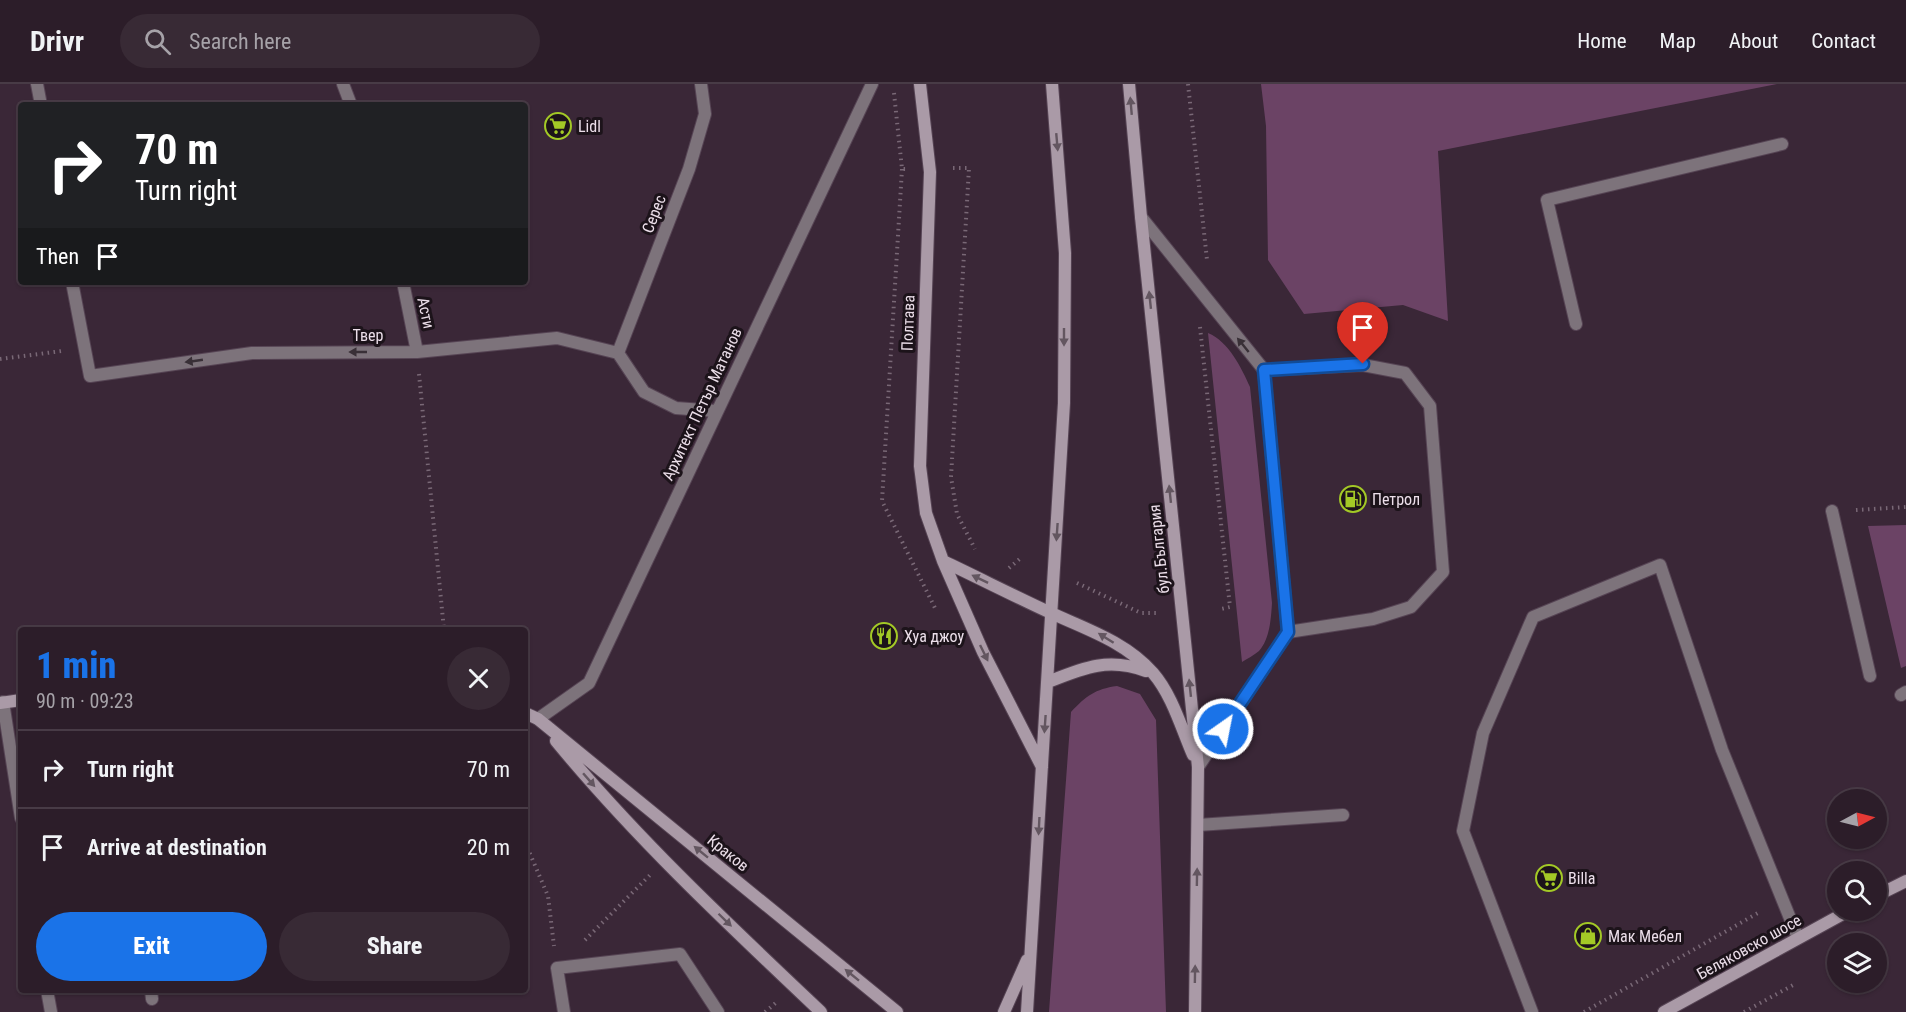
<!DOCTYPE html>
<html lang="en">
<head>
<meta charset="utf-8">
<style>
  body { margin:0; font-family:"Roboto Condensed",sans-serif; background:#382a35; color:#f1f3f6; height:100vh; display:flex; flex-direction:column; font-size:22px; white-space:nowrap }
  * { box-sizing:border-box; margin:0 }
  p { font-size:20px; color:#a6a2a8 }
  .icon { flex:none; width:33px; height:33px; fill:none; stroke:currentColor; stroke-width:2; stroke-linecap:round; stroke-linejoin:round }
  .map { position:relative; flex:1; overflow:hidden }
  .panel { position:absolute; left:18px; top:543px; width:510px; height:366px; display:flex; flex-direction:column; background:#2c1d29; border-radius:6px; box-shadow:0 2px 4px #0004,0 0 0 2px #483b46 }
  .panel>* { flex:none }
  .guide { position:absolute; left:18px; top:18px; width:510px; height:183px; border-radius:6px; box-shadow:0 2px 4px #0004,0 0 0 2px #483b46; background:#202124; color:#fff; overflow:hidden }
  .needle { width:39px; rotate:83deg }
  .fabs { position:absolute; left:1827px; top:705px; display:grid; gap:12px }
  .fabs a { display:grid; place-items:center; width:60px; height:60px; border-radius:50%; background:#2c1d29; box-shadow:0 2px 4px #0004,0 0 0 2px #483b46; font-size:30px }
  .pin { position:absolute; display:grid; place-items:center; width:51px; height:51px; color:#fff; margin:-62px -26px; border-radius:50% 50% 50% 0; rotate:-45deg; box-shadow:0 0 6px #0007 }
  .pin .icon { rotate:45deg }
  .me { position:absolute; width:66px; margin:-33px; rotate:33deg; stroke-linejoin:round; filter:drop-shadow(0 0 4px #0008) }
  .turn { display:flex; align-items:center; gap:21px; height:126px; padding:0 18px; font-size:27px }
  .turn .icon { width:78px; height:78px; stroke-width:2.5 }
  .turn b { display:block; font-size:42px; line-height:51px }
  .then { display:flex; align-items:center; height:57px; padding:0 18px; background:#0003; gap:12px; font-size:22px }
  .round { display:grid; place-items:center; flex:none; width:63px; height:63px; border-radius:32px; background:#382a35 }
  .summary { display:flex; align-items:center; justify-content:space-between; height:102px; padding:0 18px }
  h1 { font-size:36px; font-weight:800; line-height:45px; color:#1a73e8 }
  .button { display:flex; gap:12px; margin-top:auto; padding:12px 18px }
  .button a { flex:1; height:69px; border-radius:36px; background:#1a73e8; color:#fff; font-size:24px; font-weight:800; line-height:69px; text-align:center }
  .button a+a { background:#382a35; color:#f1f3f6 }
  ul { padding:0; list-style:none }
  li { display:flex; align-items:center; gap:18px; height:78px; padding:0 18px; border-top:2px solid #483b46 }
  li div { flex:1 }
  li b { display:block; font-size:22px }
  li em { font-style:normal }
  header { display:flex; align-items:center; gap:36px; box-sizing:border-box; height:84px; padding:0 30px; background:#2c1d29; border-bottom:2px solid #483b46 }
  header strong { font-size:28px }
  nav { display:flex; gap:33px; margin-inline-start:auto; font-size:21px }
  .search { width:420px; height:54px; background:#382a35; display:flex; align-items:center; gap:15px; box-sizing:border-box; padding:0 21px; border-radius:33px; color:#a6a2a8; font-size:22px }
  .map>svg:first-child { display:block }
</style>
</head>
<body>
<header>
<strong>Drivr</strong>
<div class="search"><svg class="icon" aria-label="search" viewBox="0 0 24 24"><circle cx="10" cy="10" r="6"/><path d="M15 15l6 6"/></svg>Search here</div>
<nav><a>Home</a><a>Map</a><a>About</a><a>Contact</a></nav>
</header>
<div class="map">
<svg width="1906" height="928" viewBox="0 0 1906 928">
  <rect width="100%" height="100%" fill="#3a2737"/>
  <!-- green -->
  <path fill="#6b4365" d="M1261,0H1777L1438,67L1448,237L1403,221L1304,230L1268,176L1266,42Z
    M1208,249C1229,258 1241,283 1250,303L1272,519C1271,534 1270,555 1259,567C1254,571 1247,575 1242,578Z
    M1906,441V582L1901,584L1868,442Z
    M1117,602L1140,610L1156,636L1166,928H1049L1071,628C1086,612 1095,605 1117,602Z"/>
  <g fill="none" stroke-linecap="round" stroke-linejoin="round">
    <defs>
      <path id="lane" d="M1141,133L1264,286L1288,548L1198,683
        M1576,240L1547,116L1782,60
        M1264,286L1363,281L1405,289L1430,322L1443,488L1411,523L1373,535L1288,548
        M1832,427L1870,592
        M1901,611L1906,608
        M3,618L21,734
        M1198,741L1343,731
        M47,906L51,928
        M151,906L152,915
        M564,928L557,884L680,870L718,928
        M1532,928L1463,747L1483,649L1533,533L1660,481L1722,666L1798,854"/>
      <path id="street" d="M37,0L41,21
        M343,0L351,21
        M72,198L90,292L252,269L417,268L557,254L618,269L644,308L676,324L716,327
        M403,198L417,268
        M618,269L689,85L705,30L701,0
        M538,635L589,599L872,0"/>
      <path id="secondary" d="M920,0L930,88L920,382L926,429L943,477L983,568L1042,683
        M1129,0L1141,133L1198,683L1195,928
        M943,477C979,494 1014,512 1051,529C1086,545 1126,558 1153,589C1172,611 1181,643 1193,671
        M1048,598C1083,584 1108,573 1146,587
        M0,619L21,616
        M525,629L538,635L897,928
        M556,657C636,754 729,841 821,928
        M1876,812L1906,797
        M1004,928L1027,876
        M1027,928L1064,319L1065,169L1052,0
        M1664,928L1850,826"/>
    </defs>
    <!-- lane casing -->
    <use href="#lane" stroke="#564454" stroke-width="14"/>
    <!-- street casing -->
    <use href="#street" stroke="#564454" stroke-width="14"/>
    <!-- secondary casing -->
    <use href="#secondary" stroke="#564454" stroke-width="14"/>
    <!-- path -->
    <path stroke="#796876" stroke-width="4" stroke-dasharray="1.5 4.5" stroke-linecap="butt" d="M1188,0L1207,176
      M894,9L902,85H906
      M953,84H969L951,393L957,430L975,465
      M902,85L882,417L935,524
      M1200,243L1230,523L1221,525
      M0,275L62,267
      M419,290L444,546
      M1856,426L1906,423
      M1009,484L1022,473
      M1077,499L1141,529H1160
      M525,758L548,812L554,862
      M585,856L650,791
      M765,928L778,917
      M1584,928L1758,829
      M1744,928L1795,900"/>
    <!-- lane -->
    <use href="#lane" stroke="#7d737b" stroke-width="12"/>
    <!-- street -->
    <use href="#street" stroke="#7d737b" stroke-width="12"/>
    <!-- secondary -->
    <use href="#secondary" stroke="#aa9aa7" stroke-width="12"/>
  </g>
  <!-- one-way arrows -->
  <defs><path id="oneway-solid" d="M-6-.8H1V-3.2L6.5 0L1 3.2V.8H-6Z" transform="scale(1.5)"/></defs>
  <g fill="#635660">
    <use href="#oneway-solid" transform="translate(1131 22) rotate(-95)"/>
    <use href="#oneway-solid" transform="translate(1057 58) rotate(85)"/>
    <use href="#oneway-solid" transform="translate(1150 216) rotate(-96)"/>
    <use href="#oneway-solid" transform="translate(1064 253) rotate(90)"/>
    <use href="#oneway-solid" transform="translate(1170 410) rotate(-96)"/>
    <use href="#oneway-solid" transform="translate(1057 448) rotate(94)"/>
    <use href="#oneway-solid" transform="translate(980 495) rotate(-154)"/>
    <use href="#oneway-solid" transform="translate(1106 554) rotate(-148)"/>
    <use href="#oneway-solid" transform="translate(984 569) rotate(64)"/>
    <use href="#oneway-solid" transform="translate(1190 604) rotate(-96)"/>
    <use href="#oneway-solid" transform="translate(1045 640) rotate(94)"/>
    <use href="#oneway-solid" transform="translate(589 696) rotate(49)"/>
    <use href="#oneway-solid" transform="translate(1039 742) rotate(93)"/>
    <use href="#oneway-solid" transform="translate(701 768) rotate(-141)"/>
    <use href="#oneway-solid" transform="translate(1197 793) rotate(-89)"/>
    <use href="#oneway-solid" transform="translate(725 836) rotate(44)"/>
    <use href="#oneway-solid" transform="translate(1195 890) rotate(-89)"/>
    <use href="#oneway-solid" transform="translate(852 891) rotate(-141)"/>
  </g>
  <g fill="#393037">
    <use href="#oneway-solid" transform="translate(1243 261) rotate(-129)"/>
    <use href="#oneway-solid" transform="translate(358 268) rotate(180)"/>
    <use href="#oneway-solid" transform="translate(194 277) rotate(172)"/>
  </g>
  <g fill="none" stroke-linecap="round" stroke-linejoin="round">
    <defs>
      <path id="route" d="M1223,645L1288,548L1264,286L1363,280"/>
    </defs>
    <!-- route casing -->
    <use href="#route" stroke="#114b97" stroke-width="15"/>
    <!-- route -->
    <use href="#route" stroke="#1a73e8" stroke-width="10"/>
  </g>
  <!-- icons -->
  <defs>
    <symbol id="supermarket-ring" viewBox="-11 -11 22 22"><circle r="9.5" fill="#1c131a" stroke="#a3c926" stroke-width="1.5"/><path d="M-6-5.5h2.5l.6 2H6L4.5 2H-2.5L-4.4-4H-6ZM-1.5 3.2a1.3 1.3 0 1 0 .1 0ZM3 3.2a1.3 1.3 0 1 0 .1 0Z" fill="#a3c926"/></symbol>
    <symbol id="fuel-ring" viewBox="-11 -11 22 22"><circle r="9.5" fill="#1c131a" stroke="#a3c926" stroke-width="1.5"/><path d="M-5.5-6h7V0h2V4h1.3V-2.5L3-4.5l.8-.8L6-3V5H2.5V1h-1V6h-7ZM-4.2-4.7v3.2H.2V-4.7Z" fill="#a3c926"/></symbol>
    <symbol id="restaurant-ring" viewBox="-11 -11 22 22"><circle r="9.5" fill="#1c131a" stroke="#a3c926" stroke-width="1.5"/><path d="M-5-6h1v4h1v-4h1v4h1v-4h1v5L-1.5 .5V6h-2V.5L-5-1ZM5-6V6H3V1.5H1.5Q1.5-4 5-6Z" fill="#a3c926"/></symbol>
    <symbol id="shop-ring" viewBox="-11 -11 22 22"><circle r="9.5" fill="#1c131a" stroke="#a3c926" stroke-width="1.5"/><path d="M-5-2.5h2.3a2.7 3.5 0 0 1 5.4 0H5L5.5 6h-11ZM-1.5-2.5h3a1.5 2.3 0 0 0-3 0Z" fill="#a3c926"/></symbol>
  </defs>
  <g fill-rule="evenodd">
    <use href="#supermarket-ring" x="543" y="27" width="30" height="30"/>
    <use href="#fuel-ring" x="1338" y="400" width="30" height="30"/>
    <use href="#restaurant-ring" x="869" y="537" width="30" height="30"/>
    <use href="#supermarket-ring" x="1534" y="779" width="30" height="30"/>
    <use href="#shop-ring" x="1573" y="837" width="30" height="30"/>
  </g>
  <g text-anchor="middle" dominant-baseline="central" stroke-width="6" stroke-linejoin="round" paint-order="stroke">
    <!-- poi labels -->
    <g font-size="16" fill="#ecdfea" stroke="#1c131a" text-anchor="start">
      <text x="578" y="42">Lidl</text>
      <text x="1372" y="415">Петрол</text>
      <text x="904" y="552">Хуа джоу</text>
      <text x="1568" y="794">Billa</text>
      <text x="1608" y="852">Мак Мебел</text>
    </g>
    <!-- street labels -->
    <g font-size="16" fill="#ecdfea" stroke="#1c131a">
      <text transform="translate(654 130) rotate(-69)">Серес</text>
      <text transform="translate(426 229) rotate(78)">Асти</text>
      <text transform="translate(908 239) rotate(-88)">Полтава</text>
      <text x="368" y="251">Твер</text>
      <text transform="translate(702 320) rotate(-65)">Архитект Петър Матанов</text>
      <text transform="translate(1159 465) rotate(-96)">бул.България</text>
      <text transform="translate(728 769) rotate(39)">Краков</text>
      <text transform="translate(1749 863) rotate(-29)">Беляковско шосе</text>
    </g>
  </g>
</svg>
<div class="fabs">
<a><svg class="needle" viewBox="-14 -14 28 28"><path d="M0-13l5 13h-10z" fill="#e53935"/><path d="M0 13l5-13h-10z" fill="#a6a2a8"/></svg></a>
<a><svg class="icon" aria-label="search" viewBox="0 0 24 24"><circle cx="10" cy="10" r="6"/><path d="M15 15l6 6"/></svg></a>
<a><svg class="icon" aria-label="layers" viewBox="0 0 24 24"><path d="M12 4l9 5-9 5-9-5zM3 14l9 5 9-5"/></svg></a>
</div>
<div class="pin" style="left:1363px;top:280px;background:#d93025"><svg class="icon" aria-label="arrive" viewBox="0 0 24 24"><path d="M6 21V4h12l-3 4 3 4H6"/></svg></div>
<svg class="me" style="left:1223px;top:645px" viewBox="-20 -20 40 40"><circle r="17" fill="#1a73e8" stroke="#fff" stroke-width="3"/><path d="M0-11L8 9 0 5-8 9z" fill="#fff"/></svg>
<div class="guide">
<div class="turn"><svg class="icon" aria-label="right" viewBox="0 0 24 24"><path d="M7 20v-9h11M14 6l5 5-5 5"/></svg><div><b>70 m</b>Turn right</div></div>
<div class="then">Then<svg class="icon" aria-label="arrive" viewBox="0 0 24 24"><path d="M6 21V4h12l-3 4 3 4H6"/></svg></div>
</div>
<section class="panel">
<div class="summary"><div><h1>1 min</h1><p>90 m · 09:23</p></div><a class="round"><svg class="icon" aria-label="close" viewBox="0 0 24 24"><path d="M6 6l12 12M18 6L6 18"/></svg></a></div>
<ul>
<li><svg class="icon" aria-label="right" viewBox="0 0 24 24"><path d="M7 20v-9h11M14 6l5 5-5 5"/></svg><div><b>Turn right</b></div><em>70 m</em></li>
<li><svg class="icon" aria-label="arrive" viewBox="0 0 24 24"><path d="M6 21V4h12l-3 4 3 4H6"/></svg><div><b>Arrive at destination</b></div><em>20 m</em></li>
</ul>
<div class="button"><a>Exit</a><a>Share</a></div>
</section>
</div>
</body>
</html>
